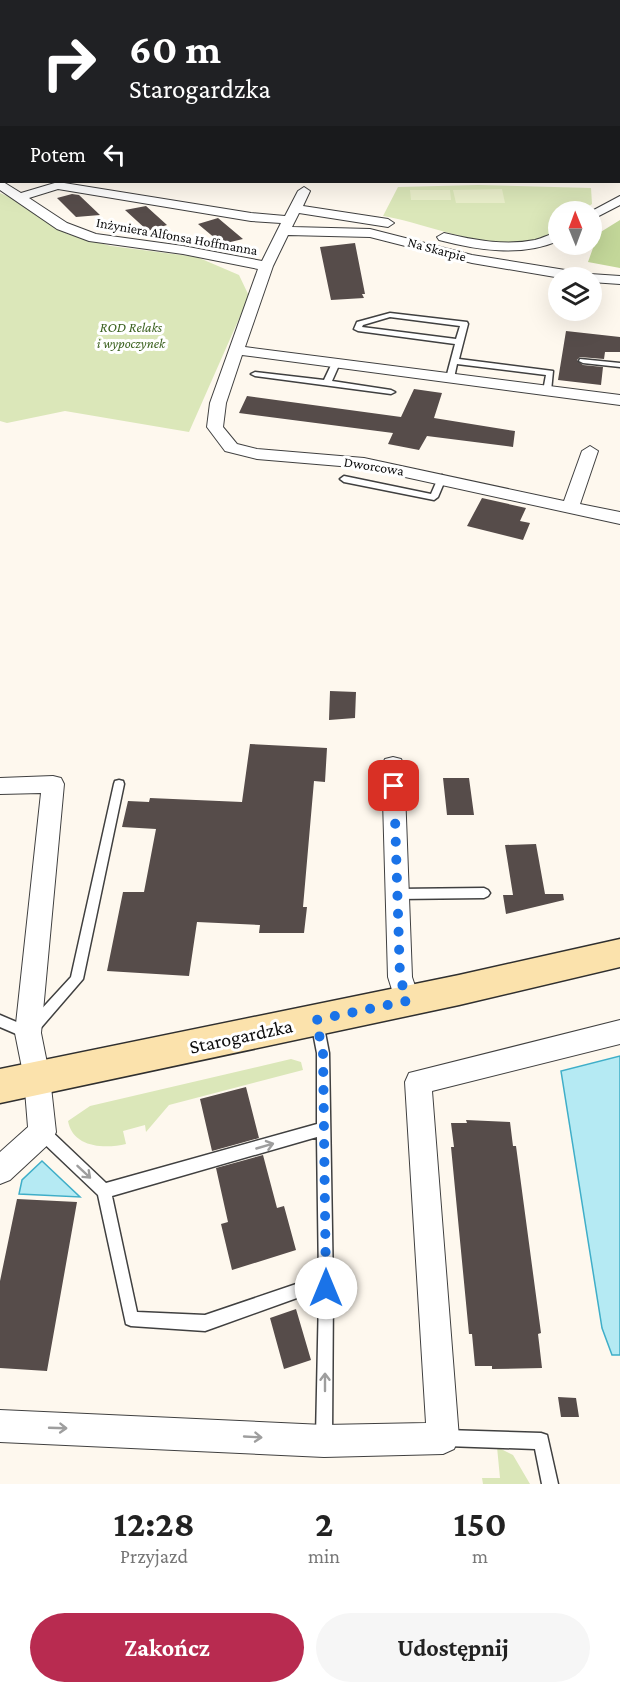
<!DOCTYPE html>
<html lang="pl">
<head>
<meta charset="utf-8">
<style>
  body { margin:0; font-family:"Crimson Pro",serif; background:#f6f6f6; color:#222; height:100vh; display:flex; flex-direction:column; font-size:22px; white-space:nowrap }
  * { box-sizing:border-box; margin:0 }
  p { font-size:20px; color:#767676 }
  .icon { flex:none; width:33px; height:33px; fill:none; stroke:currentColor; stroke-width:2; stroke-linecap:round; stroke-linejoin:round }
  .map { position:relative; height:1484px; overflow:hidden }
  .panel { display:flex; flex-direction:column; background:#fff; flex:1 }
  .panel>* { flex:none }
  .guide { position:absolute; left:0px; top:0px; width:621px; height:183px; box-shadow:0 6px 24px #0002; background:#202124; color:#fff; overflow:hidden }
  .needle { width:39px; rotate:359deg }
  .fabs { position:absolute; left:548px; top:201px; display:grid; gap:12px }
  .fabs a { display:grid; place-items:center; width:54px; height:54px; border-radius:50%; background:#fff; box-shadow:0 6px 24px #0002; font-size:30px }
  .pin { position:absolute; display:grid; place-items:center; width:51px; height:51px; color:#fff; margin:-26px; border-radius:12px; box-shadow:0 3px 9px #0006 }
  .me { position:absolute; width:66px; margin:-33px; rotate:0deg; stroke-linejoin:round; filter:drop-shadow(0 0 4px #0008) }
  .turn { display:flex; align-items:center; gap:21px; height:126px; padding:0 30px; font-size:27px }
  .turn .icon { width:78px; height:78px; stroke-width:2.5 }
  .turn b { display:block; font-size:42px; line-height:51px }
  .then { display:flex; align-items:center; height:57px; padding:0 30px; background:#0003; gap:12px; font-size:22px }
  .eta { display:flex; justify-content:space-evenly; align-items:center; height:102px; text-align:center }
  .eta b { font-size:36px; font-weight:700; line-height:42px }
  .action { display:flex; gap:12px; margin-top:auto; padding:12px 30px }
  .action a { flex:1; height:69px; border-radius:36px; background:#b82b50; color:#fff; font-size:24px; font-weight:700; line-height:69px; text-align:center }
  .action a+a { background:#f6f6f6; color:#222 }
  .map>svg:first-child { display:block }
</style>
</head>
<body>
<div class="map">
<svg width="620" height="1484" viewBox="0 0 620 1484">
  <rect width="100%" height="100%" fill="#fef8ee"/>
  <!-- green -->
  <path fill="#dbe7b9" d="M478,185L591,188L592,204L582,211L558,212V229C511,263 433,224 383,216L398,187Z
    M0,193L25,204L67,234L111,246L197,257L239,275L249,296L189,432L65,411L7,423L0,421Z
    M291,1059L301,1062L303,1070L169,1105L146,1132L145,1125L123,1131L126,1144C105,1149 73,1148 68,1121L90,1106Z
    M497,1447L513,1455L530,1484H483L482,1478H500Z"/>
  <!-- forest -->
  <path fill="#c3d799" d="M256,0H470L476,1H255Z
    M620,220V268L588,262L593,248L591,238Z"/>
  <!-- pitch -->
  <path fill="#eaefcb" d="M502,189L505,203H456L453,190Z
    M410,190H450L451,200H411Z"/>
  <!-- water -->
  <path fill="#b5eaf3" stroke="#3faec8" stroke-width="1.5" d="M620,1056V1355H612L602,1328L561,1071Z
    M42,1161L80,1197L19,1194L22,1180Z"/>
  <g fill="none" stroke-linecap="round" stroke-linejoin="round">
    <!-- river -->
    <path fill="#b5eaf3" fill-rule="evenodd" d="M0,127L2,128V142L0,141Z"/>
  </g>
  <!-- building -->
  <path fill="#564c4a" d="M72,194L79,195L100,215L76,217L57,198Z
    M146,206L167,225L148,231L125,210Z
    M218,218L243,239L222,244L198,224Z
    M355,243L365,294H362L364,298L331,300L320,247Z
    M566,331L620,337V352H605L604,359L580,357L577,360L583,365L603,367L601,385L558,380Z
    M414,389L442,393L434,418L515,431L513,447L427,436L419,450L388,444L393,433L239,413L247,396L401,417Z
    M482,498L526,508L520,521L530,523L523,540L467,526Z
    M330,691L356,692L355,718L329,720Z
    M250,744L327,748L325,782L314,781L303,907H307L304,933H259L260,925L197,922L189,976L107,971L123,892H144L156,829L122,827L128,801L149,802L150,798L242,802Z
    M443,778H469L474,815H447Z
    M536,844L545,894H563L564,900L506,914L503,895H513L505,845Z
    M246,1087L259,1138L212,1151L200,1099Z
    M466,1120L510,1122L513,1146H516L541,1333L538,1334L542,1368L492,1369V1366H475L472,1334H469L451,1147H454L451,1123H467Z
    M263,1155L277,1208L284,1206L296,1250L232,1270L221,1224L228,1222L216,1168Z
    M17,1199L77,1202L47,1371L0,1368V1281Z
    M296,1309L311,1360L284,1369L270,1318Z
    M558,1397L576,1398L579,1417H561Z"/>
  <g fill="none" stroke-linecap="round" stroke-linejoin="round">
    <defs>
      <path id="service" d="M390,313L467,322L468,324L459,359L553,371L551,391L547,393L543,391L546,375L457,364L454,378L447,380L446,378L455,344L358,331L354,329L357,322ZM390,317L460,326L456,339L362,327L363,325Z
        M580,359L620,363V367L583,363L579,361Z
        M333,361L340,363L332,381L391,390L395,392L391,394L255,376L251,374L255,372L324,380Z
        M442,475L446,478L438,497L434,500L344,482L340,479L344,476L431,494L438,478Z
        M119,780L123,781L124,784L83,979L33,1037L28,1039L0,1027V1015L26,1026L71,977L114,784L115,781Z
        M484,888L488,890L490,893L488,896L484,898L397,899L393,897L391,894L393,891L397,889Z
        M317,1016L321,1018L323,1022L329,1053L333,1288L332,1437L330,1443L324,1445L318,1443L316,1437L319,1295L308,1294L205,1331L131,1326L126,1324L98,1195L37,1137L35,1132L37,1127L42,1125L47,1127L106,1183L317,1124V1053L311,1022L313,1018ZM317,1137L319,1280H308L205,1315L137,1312L112,1196Z
        M446,1430L541,1433L547,1435L558,1484H542L535,1449L446,1446L440,1444L438,1438L440,1432Z"/>
      <path id="minor" d="M0,77H2V84H0Z
        M0,180L21,193L58,182L251,213L285,216L298,191L304,187L310,191L303,206L388,219L394,223L388,227L299,213L292,227L370,229L472,255L590,274L620,276V284L591,282V278H561L472,263L370,237L288,235L273,266L245,347L620,395V405L242,355L226,403L223,427L237,444L257,449L364,458L564,501L582,451L590,446L598,451L580,504L620,512V524L364,468L257,459L225,451L207,427L210,403L258,269L183,254L89,241L57,229L0,190ZM58,189L251,221L281,223L262,261L183,246L96,234L67,223L29,198Z
        M620,196V205L591,220L590,212Z
        M558,232V241C521,257 477,250 439,240L437,237L444,233C473,240 505,246 535,240C543,238 550,234 558,232Z
        M393,757L401,759L404,765L412,977L420,1001L416,1009L407,1012L398,1009L388,977L382,765L385,759Z
        M53,776L61,778L64,784L41,1033L50,1078L56,1132L52,1141L10,1180L0,1184V1152L28,1127L24,1078L15,1033L41,793L0,794V778Z
        M620,1020V1044L432,1091L459,1438L454,1449L443,1454L324,1457L0,1442V1410L324,1425L426,1423L405,1082L409,1073Z"/>
      <path id="secondary" d="M620,939V967L459,1005L0,1103V1069L459,975Z"/>
    </defs>
    <!-- service casing -->
    <use href="#service" stroke="#404040" stroke-width="3"/>
    <!-- minor casing -->
    <use href="#minor" stroke="#404040" stroke-width="2"/>
    <!-- secondary casing -->
    <use href="#secondary" stroke="#2f2f2f" stroke-width="3"/>
    <!-- service -->
    <use href="#service" fill="#fff" fill-rule="evenodd"/>
    <!-- minor -->
    <use href="#minor" fill="#fff" fill-rule="evenodd"/>
    <!-- secondary -->
    <use href="#secondary" fill="#fbe2ac" fill-rule="evenodd"/>
  </g>
  <!-- one-way arrows -->
  <defs><path id="oneway-shaft" d="M-6 0H5M1.5-3L5.5 0L1.5 3" fill="none" stroke-width="1.6" stroke-linecap="round" stroke-linejoin="round" transform="scale(1.5)"/></defs>
  <g stroke="#9e9e9e">
    <use href="#oneway-shaft" transform="translate(265 1146) rotate(-16)"/>
    <use href="#oneway-shaft" transform="translate(84 1172) rotate(43)"/>
    <use href="#oneway-shaft" transform="translate(325 1382) rotate(-90)"/>
    <use href="#oneway-shaft" transform="translate(58 1428) rotate(2)"/>
    <use href="#oneway-shaft" transform="translate(253 1437) rotate(3)"/>
  </g>
  <g fill="none" stroke-linecap="round" stroke-linejoin="round">
    <!-- route -->
    <path stroke="#1a73e8" stroke-width="10" stroke-dasharray="0 18" d="M326,1288L323,1053L316,1020L407,1001L400,977L394,786"/>
  </g>
  <g text-anchor="middle" dominant-baseline="central" stroke-width="6" stroke-linejoin="round" paint-order="stroke">
    <!-- far-street labels -->
    <g font-size="14" fill="#0d0d0d" stroke="#fff">
      <text transform="translate(177 236) rotate(10)">Inżyniera Alfonsa Hoffmanna</text>
      <text transform="translate(437 249) rotate(15)">Na Skarpie</text>
      <text transform="translate(374 466) rotate(9)">Dworcowa</text>
    </g>
    <!-- far-park labels -->
    <g font-size="14" font-style="italic" fill="#3c6220" stroke="#fff">
      <text x="131" y="327">ROD Relaks<tspan x="131" dy="16">i wypoczynek</tspan></text>
    </g>
    <!-- near-street labels -->
    <g font-size="20" fill="#0d0d0d" stroke="#fff">
      <text transform="translate(241 1036) rotate(-12)">Starogardzka</text>
    </g>
  </g>
</svg>
<div class="fabs">
<a><svg class="needle" viewBox="-14 -14 28 28"><path d="M0-13l5 13h-10z" fill="#e53935"/><path d="M0 13l5-13h-10z" fill="#767676"/></svg></a>
<a><svg class="icon" aria-label="layers" viewBox="0 0 24 24"><path d="M12 4l9 5-9 5-9-5zM3 14l9 5 9-5"/></svg></a>
</div>
<div class="pin" style="left:394px;top:786px;background:#d93025"><svg class="icon" aria-label="arrive" viewBox="0 0 24 24"><path d="M6 21V4h12l-3 4 3 4H6"/></svg></div>
<svg class="me" style="left:326px;top:1288px" viewBox="-20 -20 40 40"><circle r="19" fill="#fff"/><path d="M0-13L10 11 0 6-10 11z" fill="#1a73e8"/></svg>
<div class="guide">
<div class="turn"><svg class="icon" aria-label="right" viewBox="0 0 24 24"><path d="M7 20v-9h11M14 6l5 5-5 5"/></svg><div><b>60 m</b>Starogardzka</div></div>
<div class="then">Potem<svg class="icon" aria-label="left" viewBox="0 0 24 24"><path d="M17 20v-9H6M10 6l-5 5 5 5"/></svg></div>
</div>
</div>
<section class="panel">
<div class="eta">
<div><b>12:28</b><p>Przyjazd</p></div>
<div><b>2</b><p>min</p></div>
<div><b>150</b><p>m</p></div>
</div>
<div class="action"><a>Zakończ</a><a>Udostępnij</a></div>
</section>
</body>
</html>
